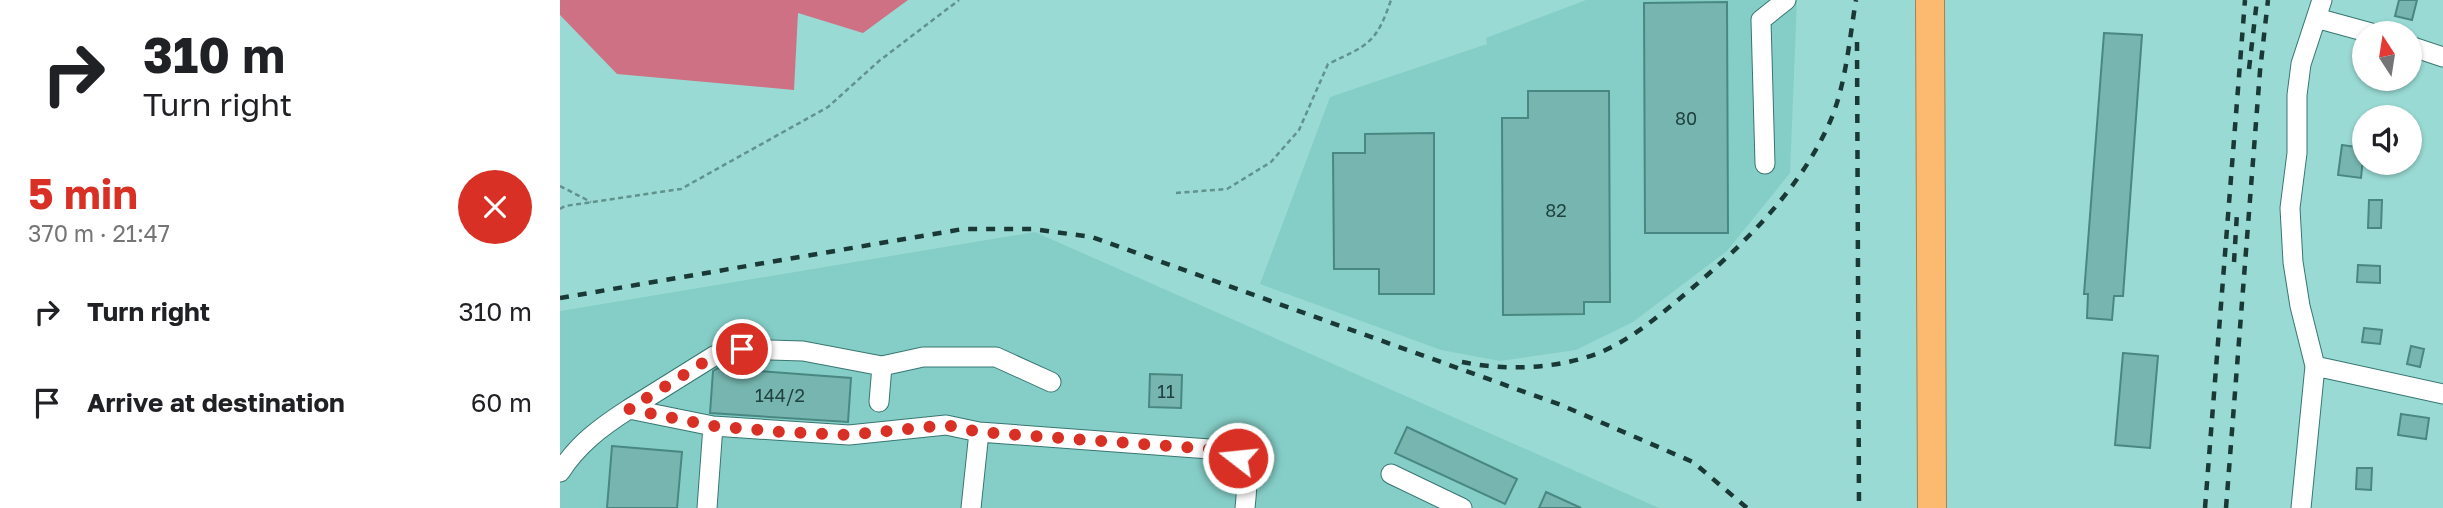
<!DOCTYPE html>
<html lang="en">
<head>
<meta charset="utf-8">
<style>
  body { margin:0; font-family:"Golos Text",sans-serif; background:#f2f2f2; color:#202124; height:100vh; display:flex; flex-direction:column; font-size:26px; white-space:nowrap }
  * { box-sizing:border-box; margin:0 }
  p { font-size:23px; color:#757577 }
  .icon { flex:none; width:38px; height:38px; fill:none; stroke:currentColor; stroke-width:2; stroke-linecap:round; stroke-linejoin:round }
  .map { position:relative; flex:1; overflow:hidden }
  .drawer { display:flex; flex-direction:column; background:#fff; width:560px }
  .drawer>* { flex:none }
  .guide { background:#fff; color:#202124; overflow:hidden }
  .needle { width:46px; rotate:348deg }
  .fabs { position:absolute; left:1792px; top:21px; display:grid; gap:14px }
  .fabs a { display:grid; place-items:center; width:70px; height:70px; border-radius:50%; background:#fff; box-shadow:0 2px 5px #0004; font-size:35px }
  .pin { position:absolute; display:grid; place-items:center; width:60px; height:60px; color:#fff; margin:-30px; border:4px solid #fff; border-radius:50%; box-shadow:0 2px 7px #0007 }
  .me { position:absolute; width:77px; margin:-38px; rotate:286deg; stroke-linejoin:round; filter:drop-shadow(0 0 5px #0008) }
  .turn { display:flex; align-items:center; gap:24px; height:147px; padding:0 28px; font-size:32px }
  .turn .icon { width:91px; height:91px; stroke-width:2.5 }
  .turn b { display:block; font-size:49px; line-height:60px }
  .round { display:grid; place-items:center; flex:none; width:74px; height:74px; border-radius:37px; background:#f2f2f2 }
  .head { display:flex; align-items:center; justify-content:space-between; height:119px; padding:0 28px }
  h1 { font-size:42px; font-weight:700; line-height:52px; color:#d93025 }
  ul { padding:0; list-style:none }
  li { display:flex; align-items:center; gap:21px; height:91px; padding:0 28px }
  li div { flex:1 }
  li b { display:block; font-size:26px }
  li em { font-style:normal }
  main { display:flex; flex:1; min-height:0 }
  .map>svg:first-child { display:block }
</style>
</head>
<body>
<main>
<section class="drawer">
<div class="guide">
<div class="turn"><svg class="icon" aria-label="right" viewBox="0 0 24 24"><path d="M7 20v-9h11M14 6l5 5-5 5"/></svg><div><b>310 m</b>Turn right</div></div>
</div>
<div class="head"><div><h1>5 min</h1><p>370 m · 21:47</p></div><a class="round" style="background:#d93025;color:#fff"><svg class="icon" aria-label="close" viewBox="0 0 24 24"><path d="M6 6l12 12M18 6L6 18"/></svg></a></div>
<ul>
<li><svg class="icon" aria-label="right" viewBox="0 0 24 24"><path d="M7 20v-9h11M14 6l5 5-5 5"/></svg><div><b>Turn right</b></div><em>310 m</em></li>
<li><svg class="icon" aria-label="arrive" viewBox="0 0 24 24"><path d="M6 21V4h12l-3 4 3 4H6"/></svg><div><b>Arrive at destination</b></div><em>60 m</em></li>
</ul>
</section>
<div class="map">
<svg width="1883" height="508" viewBox="0 0 1883 508">
  <rect width="100%" height="100%" fill="#9adad4"/>
  <!-- built -->
  <path fill="#85cec7" d="M1026,0H1237L1230,173L1167,251L1073,322L1016,350L940,361L881,350L700,284L770,97L927,44L926,38Z
    M475,232L1099,508H0V311Z"/>
  <!-- forest -->
  <path fill="#ce7184" d="M0,0H348L303,33L238,13L234,90L57,74L0,15Z"/>
  <!-- building -->
  <path fill="#77b6b0" stroke="#498882" stroke-width="2" d="M1839,0H1857L1852,20L1835,16Z
    M1167,2L1168,233H1085L1084,3Z
    M1544,33L1582,35L1563,296H1554L1552,320L1527,318L1528,294H1524Z
    M968,91H1049L1050,302H1024V314L943,315L942,118H968Z
    M874,133V294H819V269H774L773,153H805V134Z
    M1782,145L1804,148L1801,178L1778,175Z
    M1809,200H1822L1821,228H1808Z
    M1798,265L1820,266V283L1797,282Z
    M1804,328L1822,330L1820,344L1802,342Z
    M1851,346L1864,349L1860,367L1847,364Z
    M1563,353L1598,356L1590,448L1555,445Z
    M158,368L291,378L288,422L150,413L153,371Z
    M590,374L622,375L621,408L589,407Z
    M1841,414L1869,418L1866,439L1838,435Z
    M847,427L957,479L945,504L835,453Z
    M52,446L122,452L117,508H47Z
    M1797,468H1812L1811,490L1796,489Z
    M986,492L1021,508H979Z"/>
  <g fill="none" stroke-linecap="round" stroke-linejoin="round">
    <defs>
      <path id="minor" d="M1756,18L1811,33
        M1850,46L1883,57
        M1205,164L1201,20L1226,0
        M322,366L363,357H436L491,382
        M1755,366L1883,394
        M69,409L154,356L182,349L243,351L322,366L319,402
        M153,426L289,435L386,425L419,432L663,450C690,465 688,479 685,508
        M0,472C18,444 41,427 69,409L153,426L147,508
        M831,474L902,508
        M411,508L419,432
        M1741,508L1755,366L1740,306L1733,262L1730,208L1737,153V95L1741,64L1762,0"/>
      <path id="highway" d="M1370,0L1372,508"/>
    </defs>
    <!-- minor casing -->
    <use href="#minor" stroke="#377671" stroke-width="21"/>
    <!-- highway casing -->
    <use href="#highway" stroke="#a48252" stroke-width="30"/>
    <!-- path -->
    <path stroke="#61928d" stroke-width="2.5" stroke-dasharray="5 3.5" stroke-linecap="butt" d="M0,186L31,202
      M616,193L667,189L711,162L739,130L768,64C808,45 816,44 831,0
      M0,209L5,206L121,189L268,107L319,61L399,0"/>
    <!-- minor -->
    <use href="#minor" stroke="#fff" stroke-width="19"/>
    <!-- highway -->
    <use href="#highway" stroke="#fbba70" stroke-width="28"/>
    <!-- rail -->
    <path stroke="#1a3936" stroke-width="4.5" stroke-dasharray="9 9" stroke-linecap="butt" d="M1297,42L1299,508
      M1689,69L1697,0
      M1674,262L1677,213
      M0,298L403,229H472L532,237L1001,405L1133,462L1187,508
      M902,362C947,371 996,369 1039,353C1068,341 1094,320 1118,300C1177,251 1237,195 1269,124C1286,86 1289,41 1296,0
      M1645,508L1685,0
      M1666,508L1700,71L1708,0"/>
  </g>
  <g fill="none" stroke-linecap="round" stroke-linejoin="round">
    <!-- route -->
    <path stroke="#d93025" stroke-width="12" stroke-dasharray="0 21.6" d="M182,349L154,356L69,409L153,426L223,432L289,435L386,425L419,432L663,450L678,458"/>
  </g>
  <g text-anchor="middle" dominant-baseline="central" stroke-width="7" stroke-linejoin="round" paint-order="stroke">
    <!-- number labels -->
    <g font-size="18" fill="#1f423f">
      <text x="1126" y="118">80</text>
      <text x="996" y="210">82</text>
      <text x="606" y="391">11</text>
      <text x="220" y="395">144/2</text>
    </g>
  </g>
</svg>
<div class="fabs">
<a><svg class="needle" viewBox="-14 -14 28 28"><path d="M0-13l5 13h-10z" fill="#e53935"/><path d="M0 13l5-13h-10z" fill="#757577"/></svg></a>
<a><svg class="icon" aria-label="sound" viewBox="0 0 24 24"><path d="M4 9h4l5-4v14l-5-4H4zM17 9q2 3 0 6"/></svg></a>
</div>
<div class="pin" style="left:182px;top:349px;background:#d93025"><svg class="icon" aria-label="arrive" viewBox="0 0 24 24"><path d="M6 21V4h12l-3 4 3 4H6"/></svg></div>
<svg class="me" style="left:678px;top:458px" viewBox="-20 -20 40 40"><circle r="17" fill="#d93025" stroke="#fff" stroke-width="3"/><path d="M0-11L8 9 0 5-8 9z" fill="#fff"/></svg>
</div>
</main>
</body>
</html>
